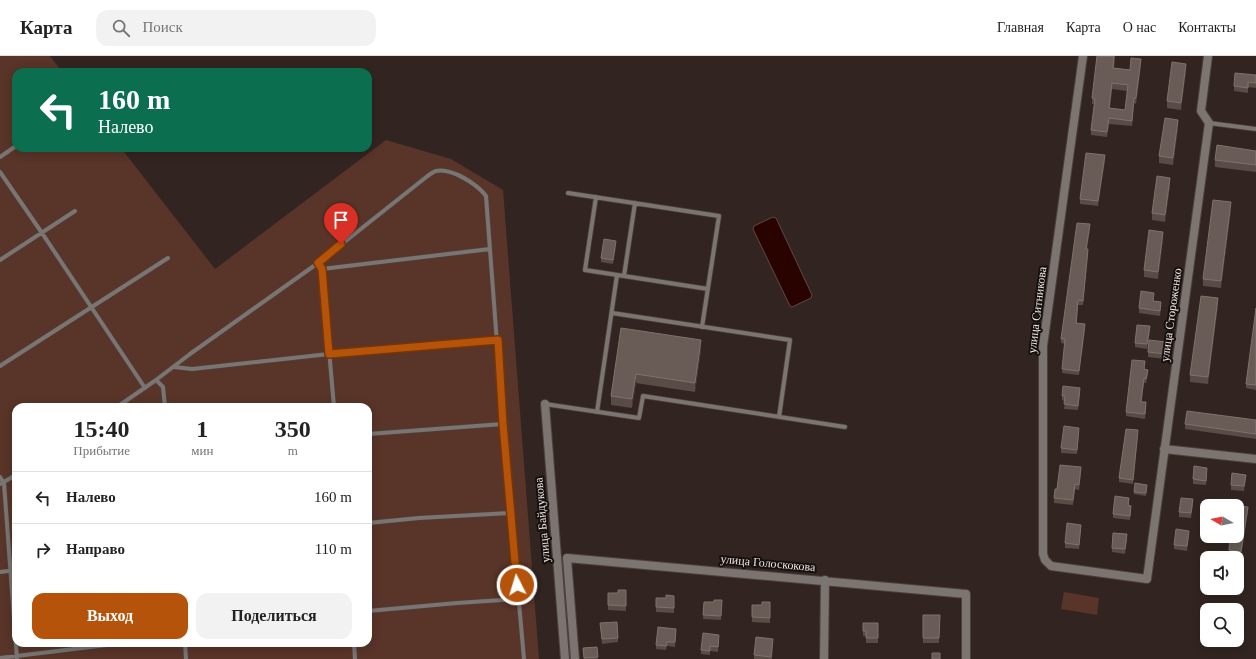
<!DOCTYPE html>
<html lang="ru">
<head>
<meta charset="utf-8">
<style>
  body { margin:0; font-family:Georgia,serif; background:#f2f2f2; color:#222; height:100vh; display:flex; flex-direction:column; font-size:15px; white-space:nowrap }
  * { box-sizing:border-box; margin:0 }
  p { font-size:13px; color:#767676 }
  .icon { flex:none; width:22px; height:22px; fill:none; stroke:currentColor; stroke-width:2; stroke-linecap:round; stroke-linejoin:round }
  .map { position:relative; flex:1; overflow:hidden }
  .sheet { position:absolute; left:12px; top:347px; width:360px; height:244px; display:flex; flex-direction:column; background:#fff; border-radius:12px; box-shadow:0 2px 10px #0003 }
  .sheet>* { flex:none }
  .banner { position:absolute; left:12px; top:12px; width:360px; height:84px; border-radius:12px; box-shadow:0 2px 10px #0003; background:#0b6e4f; color:#fff; overflow:hidden }
  .needle { width:26px; rotate:279deg }
  .tools { position:absolute; left:1200px; top:443px; display:grid; gap:8px }
  .tools a { display:grid; place-items:center; width:44px; height:44px; border-radius:8px; background:#fff; box-shadow:0 2px 10px #0003; font-size:20px }
  .pin { position:absolute; display:grid; place-items:center; width:34px; height:34px; color:#fff; margin:-41px -17px; border-radius:50% 50% 50% 0; rotate:-45deg; box-shadow:0 0 4px #0007 }
  .pin .icon { rotate:45deg }
  .me { position:absolute; width:44px; margin:-22px; rotate:355deg; stroke-linejoin:round; filter:drop-shadow(0 0 3px #0008) }
  .turn { display:flex; align-items:center; gap:14px; height:84px; padding:0 20px; font-size:18px }
  .turn .icon { width:52px; height:52px; stroke-width:2.5 }
  .turn b { display:block; font-size:28px; line-height:34px }
  .eta { display:flex; justify-content:space-evenly; align-items:center; height:68px; text-align:center }
  .eta b { font-size:24px; font-weight:800; line-height:28px }
  .action { display:flex; gap:8px; margin-top:auto; padding:8px 20px }
  .action a { flex:1; height:46px; border-radius:12px; background:#b45309; color:#fff; font-size:16px; font-weight:800; line-height:46px; text-align:center }
  .action a+a { background:#f2f2f2; color:#222 }
  ul { padding:0; list-style:none }
  li { display:flex; align-items:center; gap:12px; height:52px; padding:0 20px; border-top:1px solid #e0e0e0 }
  li div { flex:1 }
  li b { display:block; font-size:15px }
  li em { font-style:normal }
  header { display:flex; align-items:center; gap:24px; box-sizing:border-box; height:56px; padding:0 20px; background:#fff; border-bottom:1px solid #e0e0e0 }
  header strong { font-size:19px }
  nav { display:flex; gap:22px; margin-inline-start:auto; font-size:14px }
  .search { width:280px; height:36px; background:#f2f2f2; display:flex; align-items:center; gap:10px; box-sizing:border-box; padding:0 14px; border-radius:12px; color:#767676; font-size:15px }
  .map>svg:first-child { display:block }
</style>
</head>
<body>
<header>
<strong>Карта</strong>
<div class="search"><svg class="icon" aria-label="search" viewBox="0 0 24 24"><circle cx="10" cy="10" r="6"/><path d="M15 15l6 6"/></svg>Поиск</div>
<nav><a>Главная</a><a>Карта</a><a>О нас</a><a>Контакты</a></nav>
</header>
<div class="map">
<svg width="1256" height="603" viewBox="0 0 1256 603">
  <rect width="100%" height="100%" fill="#322521"/>
  <!-- green -->
  <path fill="#593428" fill-rule="evenodd" d="M0,0H50L62,16H16V92H121L215,213L386,84L451,103L503,134L539,603H0ZM16,351H368V587H16Z
    M1064,536L1099,542L1097,559L1061,553Z"/>
  <!-- water -->
  <path fill="#290300" stroke="#644744" d="M773,161L776,162L812,239L811,242L792,251L790,250L753,173L754,170Z"/>
  <g fill="none" stroke-linecap="round" stroke-linejoin="round">
    <defs>
      <path id="service" d="M1209,67L1256,73
        M0,101L16,90
        M0,116L42,177L145,332
        M568,137L719,160L702,271
        M596,141L585,214L708,233
        M0,204L75,155
        M318,207L322,213L334,351
        M322,213L490,193
        M624,220L635,147
        M612,257L790,284L779,361
        M0,310L168,202
        M174,311L192,313L329,298L497,284
        M156,324L163,331L165,351
        M545,348L639,362L643,340L845,371
        M117,351L156,324L190,298L318,207L425,122C428,120 432,116 436,115C452,112 477,128 486,140L503,368L524,603
        M597,356L617,219
        M368,378L503,368
        M0,421L4,427L17,603
        M0,428L16,419
        M368,467L419,462L511,457
        M0,516L16,514
        M368,555L457,547L518,543
        M185,587L186,603
        M354,587L355,603
        M0,602L123,587"/>
      <path id="minor" d="M1083,0L1043,290V498L1045,504L1051,510L1147,523L1209,67L1201,55L1208,0
        M545,348L565,603
        M1164,393L1256,403
        M575,603L567,502L966,538V603
        M824,603L825,524"/>
    </defs>
    <!-- service casing -->
    <use href="#service" stroke="#4c403c" stroke-width="5.5"/>
    <!-- minor casing -->
    <use href="#minor" stroke="#4c403c" stroke-width="10"/>
    <!-- service -->
    <use href="#service" stroke="#7b7471" stroke-width="4"/>
    <!-- minor -->
    <use href="#minor" stroke="#7b7471" stroke-width="8"/>
  </g>
  <!-- wall -->
  <path fill="#594c47" fill-rule="evenodd" d="M1097,0H1115L1114,12L1130,14L1141,8L1136,48L1134,47L1132,70L1109,68L1107,81L1091,79V74L1094,48H1092V42ZM1112,33L1127,35L1125,54L1110,52Z
    M1186,15L1181,54L1167,52V45Z
    M1256,19V32L1248,31V37L1234,35V30Z
    M1178,71L1173,109L1159,107V100Z
    M1256,95V116L1215,111V104Z
    M1105,104L1098,150L1080,148V143Z
    M1170,129L1165,166L1152,164V157Z
    M1231,153L1221,232L1203,230V223Z
    M1090,173L1087,193L1088,198L1083,249H1078L1077,267L1085,273L1079,319L1062,317L1065,288L1061,287V283Z
    M1163,183L1158,223L1144,221V214Z
    M616,190L613,208L601,206V202Z
    M1154,242L1153,245L1161,250L1160,260L1139,257V252Z
    M1218,249L1208,328L1190,326V319Z
    M1256,252V334L1246,332V328Z
    M621,272L701,294L695,336L636,327L632,352L611,349V340Z
    M1150,275L1147,293L1135,291V287Z
    M1166,291L1165,303L1148,301V296Z
    M1145,310V313L1148,318L1146,327H1144L1141,346L1146,351L1145,363L1126,360V356Z
    M1080,337L1078,354L1064,353L1065,345L1062,344V340Z
    M1256,364V383L1185,373V368Z
    M1079,377L1077,398L1061,397V392Z
    M1138,379L1133,428L1119,426V422Z
    M1081,416L1079,434L1075,433L1073,449L1054,447V442L1057,433Z
    M1207,417L1206,429L1193,428V423Z
    M1246,423L1244,435L1231,434V429Z
    M1147,431L1146,440L1134,438V436Z
    M1129,446V449L1131,454L1130,464L1113,462V458Z
    M1193,448L1191,462L1179,461V456Z
    M1248,455L1241,500L1229,499V494Z
    M1081,474L1079,493L1065,492V487Z
    M1189,480L1187,495L1174,493V489Z
    M1127,483L1125,498L1112,496V492Z
    M626,534V555L608,554V537H618Z
    M674,540V557L656,556V542H666Z
    M722,544L721,564L703,563L704,546H714Z
    M770,546V567L752,566V549H762Z
    M923,559H940L939,587H923Z
    M600,567L618,582V586L602,588Z
    M863,567H878V587H866V580H863Z
    M676,577L675,591L667,590L666,594L656,593V589Z
    M719,584L718,596L710,595V599L701,598V594Z
    M773,588L772,603H754V599Z
    M597,591L598,603H584L583,592Z"/>
  <!-- shaded-wall -->
  <path fill="#433531" d="M1141,3V8L1136,48V42Z
    M1186,8V15L1181,54V47Z
    M1112,27V33L1109,57V52Z
    M1134,42V47L1132,70V65Z
    M1109,62V68L1107,81V76Z
    M1178,64V71L1173,109V102Z
    M1105,99V104L1098,150V145Z
    M1170,122V129L1165,166V159Z
    M1231,146V153L1221,232V225Z
    M1090,168V173L1086,197V193Z
    M1163,176V183L1158,223V216Z
    M616,185V190L613,208V204Z
    M1088,193V198L1083,249V245Z
    M1218,242V249L1208,328V321Z
    M1085,268V273L1079,319V315Z
    M1150,270V275L1147,293V288Z
    M701,284V294L695,336V327Z
    M636,318V327L632,352V343Z
    M1144,322V327L1141,350V346Z
    M1079,372V377L1077,398V394Z
    M1138,374V379L1133,428V424Z
    M1081,411V416L1079,434V429Z
    M1248,451V455L1241,500V496Z
    M1081,469V474L1079,493V489Z"/>
  <!-- building -->
  <path fill="#695c57" stroke="#7e726d" fill-rule="evenodd" d="M1097,0H1114L1113,12L1130,14L1131,2L1141,3L1136,42H1134L1132,65L1109,62L1107,76L1091,74L1095,43L1092,42ZM1112,27L1128,29L1125,54L1109,52Z
    M1172,6L1186,8L1181,47L1167,45Z
    M1235,17L1256,19V27L1248,26V32L1234,30Z
    M1165,62L1178,64L1173,102L1159,100Z
    M1217,89L1256,95V109L1215,104Z
    M1086,97L1105,99L1098,145L1080,143Z
    M1157,120L1170,122L1165,159L1152,157Z
    M1213,144L1231,146L1221,225L1203,223Z
    M1077,167L1090,168L1086,193H1088L1083,245L1078,244L1076,267L1085,268L1079,315L1062,313L1065,283H1061Z
    M1149,174L1163,176L1158,216L1144,214Z
    M604,183L616,185L613,204L601,202Z
    M1141,235L1154,237L1153,245L1161,246L1160,255L1139,252Z
    M1201,240L1218,242L1208,321L1190,319Z
    M1256,252V329L1246,328Z
    M1137,269L1150,270L1147,288L1135,287Z
    M621,272L701,284L695,327L636,318L632,343L611,340Z
    M1149,284L1166,286L1165,298L1148,296Z
    M1132,304L1145,305L1144,313L1148,314L1146,323L1144,322L1141,346H1146L1145,358L1126,356Z
    M1063,330L1080,332L1078,350L1064,348L1065,340H1062Z
    M1187,355L1256,364V378L1185,368Z
    M1064,370L1079,372L1077,394L1061,392Z
    M1126,373L1138,374L1133,424L1119,422Z
    M1060,409L1081,411L1079,429L1075,428L1073,444L1054,442L1055,433H1057Z
    M1194,410L1207,412L1206,425L1193,423Z
    M1232,417L1246,419L1244,430L1231,429Z
    M1135,427L1147,429L1146,437L1134,436Z
    M1115,440L1129,442L1128,449L1131,450L1130,460L1113,458Z
    M1181,442L1193,443L1191,457L1179,456Z
    M1233,449L1248,451L1241,496L1229,494L1230,480H1237V450H1233Z
    M1067,467L1081,469L1079,489L1065,487Z
    M1176,473L1189,475L1187,490L1174,489Z
    M1113,477L1127,478L1125,493L1112,492Z
    M618,534H626V550L608,549V537H618Z
    M666,539L674,540V552L656,551V542H666Z
    M714,544H722L721,560L703,559L704,546H714Z
    M762,546H770V562L752,561V549H762Z
    M923,559H940L939,582H923Z
    M617,566L618,582L602,583L600,567Z
    M863,567H878V582H866V575H863Z
    M658,571L676,573L675,586H667L666,590L656,589Z
    M703,577L719,579L718,591L710,590V595L701,594Z
    M756,581L773,583L771,601L754,599Z
    M597,591L598,601L584,602L583,592Z
    M932,597H940V603H932Z"/>
  <g fill="none" stroke-linecap="round" stroke-linejoin="round">
    <defs>
      <path id="route" d="M341,188L318,207L322,213L329,298L498,284L503,368L517,529"/>
    </defs>
    <!-- route casing -->
    <use href="#route" stroke="#753606" stroke-width="10"/>
    <!-- route -->
    <use href="#route" stroke="#b45309" stroke-width="7"/>
  </g>
  <g text-anchor="middle" dominant-baseline="central" stroke-width="4" stroke-linejoin="round" paint-order="stroke">
    <!-- street labels -->
    <g font-size="12" fill="#eee5e2" stroke="#15100e">
      <text transform="translate(1037 254) rotate(-83)">улица Ситникова</text>
      <text transform="translate(1171 259) rotate(-82)">улица Стороженко</text>
      <text transform="translate(542 464) rotate(-95)">улица Байдукова</text>
      <text transform="translate(768 507) rotate(5)">улица Голоскокова</text>
    </g>
  </g>
</svg>
<div class="tools">
<a><svg class="needle" viewBox="-14 -14 28 28"><path d="M0-13l5 13h-10z" fill="#e53935"/><path d="M0 13l5-13h-10z" fill="#767676"/></svg></a>
<a><svg class="icon" aria-label="sound" viewBox="0 0 24 24"><path d="M4 9h4l5-4v14l-5-4H4zM17 9q2 3 0 6"/></svg></a>
<a><svg class="icon" aria-label="search" viewBox="0 0 24 24"><circle cx="10" cy="10" r="6"/><path d="M15 15l6 6"/></svg></a>
</div>
<div class="pin" style="left:341px;top:188px;background:#d93025"><svg class="icon" aria-label="arrive" viewBox="0 0 24 24"><path d="M6 21V4h12l-3 4 3 4H6"/></svg></div>
<svg class="me" style="left:517px;top:529px" viewBox="-20 -20 40 40"><circle r="17" fill="#b45309" stroke="#fff" stroke-width="3"/><path d="M0-11L8 9 0 5-8 9z" fill="#fff"/></svg>
<div class="banner">
<div class="turn"><svg class="icon" aria-label="left" viewBox="0 0 24 24"><path d="M17 20v-9H6M10 6l-5 5 5 5"/></svg><div><b>160 m</b>Налево</div></div>
</div>
<section class="sheet">
<div class="eta">
<div><b>15:40</b><p>Прибытие</p></div>
<div><b>1</b><p>мин</p></div>
<div><b>350</b><p>m</p></div>
</div>
<ul>
<li><svg class="icon" aria-label="left" viewBox="0 0 24 24"><path d="M17 20v-9H6M10 6l-5 5 5 5"/></svg><div><b>Налево</b></div><em>160 m</em></li>
<li><svg class="icon" aria-label="right" viewBox="0 0 24 24"><path d="M7 20v-9h11M14 6l5 5-5 5"/></svg><div><b>Направо</b></div><em>110 m</em></li>
</ul>
<div class="action"><a>Выход</a><a>Поделиться</a></div>
</section>
</div>
</body>
</html>
